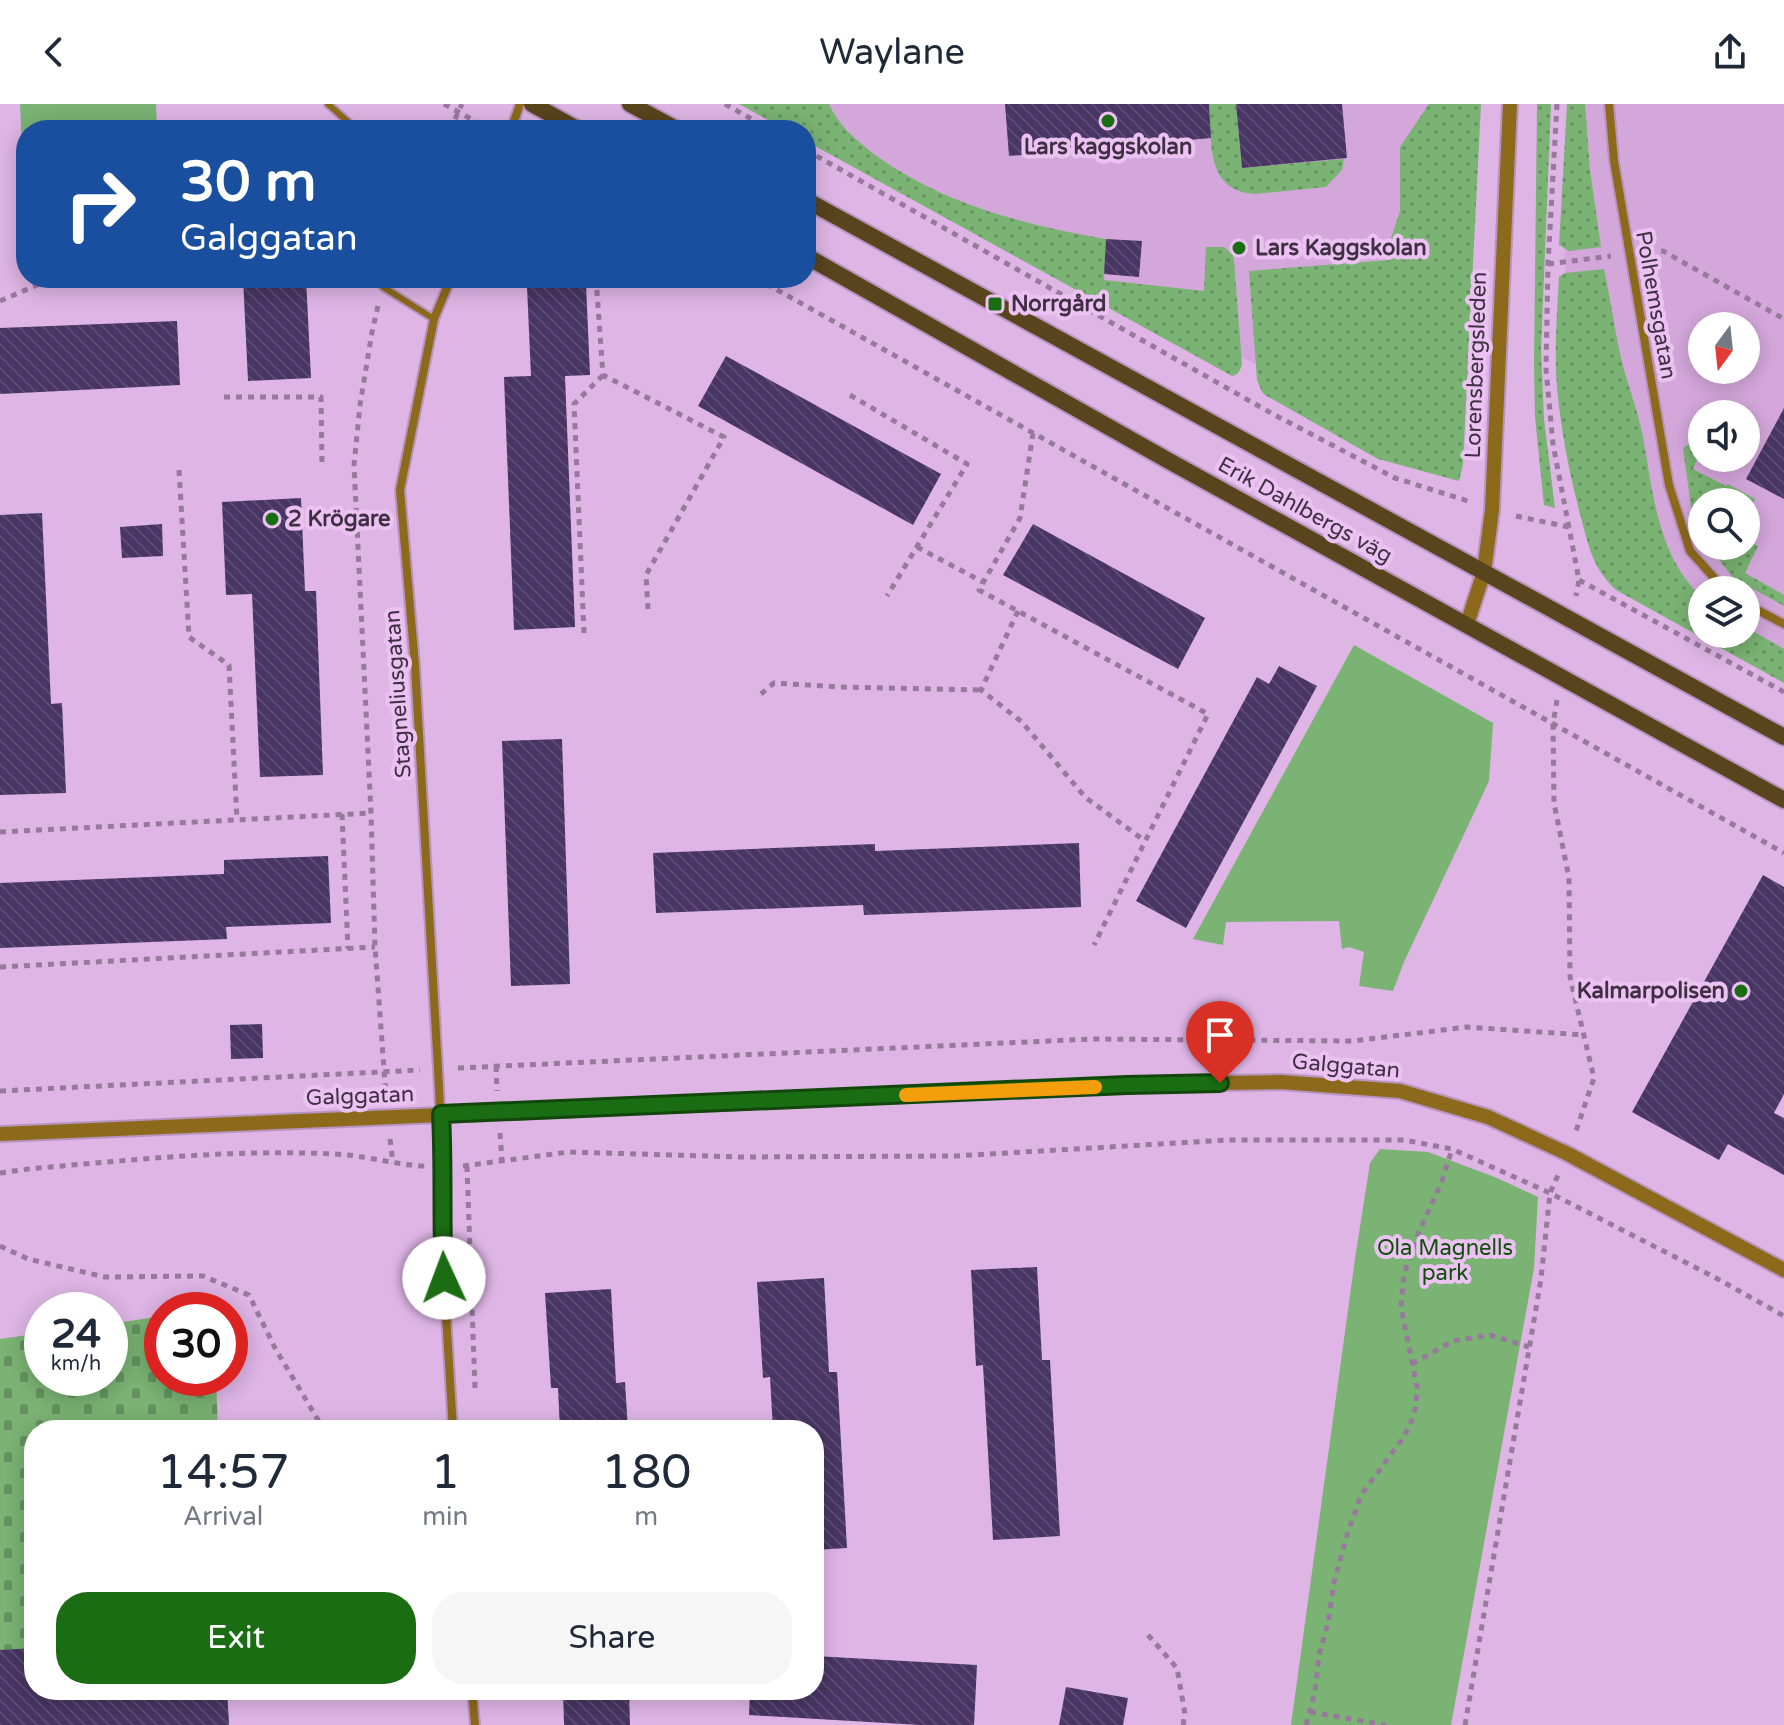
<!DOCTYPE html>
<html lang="en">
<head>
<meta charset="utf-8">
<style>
  body { margin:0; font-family:"Varela Round",sans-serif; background:#f6f6f7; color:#1f2937; height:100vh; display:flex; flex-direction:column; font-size:30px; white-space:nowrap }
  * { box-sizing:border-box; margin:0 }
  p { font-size:26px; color:#747a83 }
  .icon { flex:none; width:44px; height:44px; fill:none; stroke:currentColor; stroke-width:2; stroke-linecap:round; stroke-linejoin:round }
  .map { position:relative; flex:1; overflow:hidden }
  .drawer { position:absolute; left:24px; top:1316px; width:800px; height:280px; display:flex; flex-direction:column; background:#fff; border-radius:32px; box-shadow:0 4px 20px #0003 }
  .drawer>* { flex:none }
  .guide { position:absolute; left:16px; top:16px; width:800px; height:168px; border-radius:32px; box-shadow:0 4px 20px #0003; background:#1a4fa0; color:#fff; overflow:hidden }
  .needle { width:52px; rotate:195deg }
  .fabs { position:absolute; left:1688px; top:208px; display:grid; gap:16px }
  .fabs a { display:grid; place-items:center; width:72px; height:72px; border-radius:50%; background:#fff; box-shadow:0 4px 20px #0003; font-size:40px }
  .speed { position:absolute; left:24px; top:1188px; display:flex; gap:16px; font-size:40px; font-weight:700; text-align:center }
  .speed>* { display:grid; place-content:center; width:104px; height:104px; border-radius:50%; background:#fff; box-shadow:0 4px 20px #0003; line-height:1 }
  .speed small { font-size:20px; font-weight:400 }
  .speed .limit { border:12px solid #d22; background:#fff; color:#111 }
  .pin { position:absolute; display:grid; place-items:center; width:68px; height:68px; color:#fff; margin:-82px -34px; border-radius:50% 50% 50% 0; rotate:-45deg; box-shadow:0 0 8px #0007 }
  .pin .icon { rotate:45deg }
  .me { position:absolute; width:88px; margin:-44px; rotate:358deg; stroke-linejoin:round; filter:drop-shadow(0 0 6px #0008) }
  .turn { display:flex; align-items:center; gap:28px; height:168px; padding:0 32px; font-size:36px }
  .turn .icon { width:104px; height:104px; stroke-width:2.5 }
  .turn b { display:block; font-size:56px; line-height:68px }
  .eta { display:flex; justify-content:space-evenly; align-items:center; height:136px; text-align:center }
  .eta b { font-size:48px; font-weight:600; line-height:56px }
  .cta { display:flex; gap:16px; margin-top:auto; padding:16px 32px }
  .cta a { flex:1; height:92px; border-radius:32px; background:#1b6d13; color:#fff; font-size:32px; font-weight:600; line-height:92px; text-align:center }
  .cta a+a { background:#f6f6f7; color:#1f2937 }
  header { display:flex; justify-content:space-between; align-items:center; height:104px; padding:0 32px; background:#fff; font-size:36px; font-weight:600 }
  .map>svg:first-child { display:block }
</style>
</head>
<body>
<header><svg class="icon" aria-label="back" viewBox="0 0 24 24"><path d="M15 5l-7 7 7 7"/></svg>Waylane<svg class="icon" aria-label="share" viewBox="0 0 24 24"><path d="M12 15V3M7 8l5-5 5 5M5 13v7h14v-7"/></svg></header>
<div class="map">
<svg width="1784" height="1621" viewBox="0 0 1784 1621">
  <defs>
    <pattern id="grass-dots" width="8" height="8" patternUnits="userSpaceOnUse" patternTransform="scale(2)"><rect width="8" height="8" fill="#7ab373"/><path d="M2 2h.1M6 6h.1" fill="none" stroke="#659260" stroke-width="1.8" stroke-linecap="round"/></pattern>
    <pattern id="cemetery-stones" width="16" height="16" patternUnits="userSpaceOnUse" patternTransform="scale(2)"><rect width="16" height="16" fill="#7ab373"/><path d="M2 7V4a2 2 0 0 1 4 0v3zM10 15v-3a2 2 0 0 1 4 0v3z" fill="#659260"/></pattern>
    <pattern id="building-back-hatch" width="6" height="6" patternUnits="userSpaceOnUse" patternTransform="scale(2)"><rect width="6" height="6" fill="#483563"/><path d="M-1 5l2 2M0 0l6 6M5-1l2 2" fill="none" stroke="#5b4a72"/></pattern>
  </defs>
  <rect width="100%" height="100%" fill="#deb5e5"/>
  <!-- built -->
  <path fill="#d4a7db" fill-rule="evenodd" d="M760,0H1444V335L1307,287Z
    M1570,0H1784V566L1746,530V486H1702V520L1668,501L1566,195L1564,120ZM1702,222H1746V266H1702ZM1702,310H1746V354H1702ZM1702,398H1746V442H1702Z"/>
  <!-- grass -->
  <path fill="url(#grass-dots)" d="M739,0H829C838,21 856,36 874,50C942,100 1025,121 1106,135L1104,176L1204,187L1206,143H1224L1233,151L1234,157L1242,260C1240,267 1239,270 1232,272L806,37V26H786Z
    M1209,0H1236L1242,64L1344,55L1342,66L1326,83L1255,90C1205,87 1212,38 1209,0Z
    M1429,0H1481L1463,360L1459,377L1378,355L1265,291L1262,288L1257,276L1249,167L1390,156L1391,134L1400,107V43Z
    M1537,0H1551L1541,245L1544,315L1555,404L1544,401L1535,313L1534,261Z
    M1567,0H1585L1590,66L1601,143L1569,147L1559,141Z
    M1604,165C1611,197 1615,230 1623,262C1629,284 1637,305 1642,328C1653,384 1656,451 1702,493V530H1746V523L1784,545V579L1616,486C1591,462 1589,442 1580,410C1569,368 1561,326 1557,284C1554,247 1557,210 1559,173L1565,169Z
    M1693,337L1702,341V344L1693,365L1726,382L1728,380L1755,395L1746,412V398H1702V429L1692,410L1683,344Z
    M1746,435L1758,442L1745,469L1784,491V502L1733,474L1709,442H1746Z"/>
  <!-- cemetery -->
  <path fill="url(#cemetery-stones)" d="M162,1212V1274H216L218,1326H34V1586H227L229,1621H0V1235L42,1229V1274H110V1220Z"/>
  <!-- green -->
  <path fill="#7ab373" d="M20,0H156L157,26H26L25,106Z
    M1354,541L1493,619L1489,677L1404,858L1393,887L1359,882L1364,848L1349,843L1342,845L1339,817L1226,818L1223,841L1193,835Z
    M1380,1045L1428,1048L1497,1074L1538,1093L1534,1164L1451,1621H1291L1355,1155L1370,1059Z"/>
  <!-- building -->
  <path fill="url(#building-back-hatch)" d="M1005,0H1209L1211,34L1009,52Z
    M1236,0H1342L1347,54L1242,64Z
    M299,21V26H246V23Z
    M1106,135L1142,137L1139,173L1104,170Z
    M243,174H306L311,274L248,277Z
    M586,180L590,271L565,272L575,523L514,526L504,273L531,272L527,183Z
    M177,217L180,281L0,290V224Z
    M726,252L941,370L913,421L698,302Z
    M1784,304V395L1746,375Z
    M301,394L305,487H316L323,671L260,673L252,490L226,491L222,398Z
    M42,409L51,600L62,599L66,689L0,691V411Z
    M162,420L163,452L122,454L120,423Z
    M1033,420L1205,514L1178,565L1003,471Z
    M1279,562L1317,582L1186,824L1136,797L1257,573L1269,580Z
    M562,635L570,880L511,882L502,637Z
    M1079,739L1081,803L864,811L863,801L656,809L653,749L875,740V747Z
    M328,752L331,819L226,823L227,835L0,844V779L224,770V756Z
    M1763,771L1784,783V990L1774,1009L1784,1014V1071L1728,1040L1719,1056L1632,1008Z
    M262,920L263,954L231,955L230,921Z
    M1037,1163L1042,1256H1050L1060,1432L993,1436L983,1261L976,1262L971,1166Z
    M824,1174L829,1268H837L847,1444L814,1446V1326H773L770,1273L763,1274L757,1178Z
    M611,1185L616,1279L625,1278L628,1326H560L558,1284H551L545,1189Z
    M34,1544V1586H227L229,1621H0V1546Z
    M814,1552L977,1561L974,1621H920L749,1611L750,1586H814Z
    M1066,1583L1128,1594L1123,1621H1059Z
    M563,1586H629L630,1621H564Z"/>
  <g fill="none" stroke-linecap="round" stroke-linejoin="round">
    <defs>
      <path id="service" d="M328,0L357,26
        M377,174L383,183L434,215"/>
      <path id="minor" d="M1609,0L1614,57L1669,381L1690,447L1725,486
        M511,26L520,0
        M451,174L434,215L400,386L415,561L438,965L443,1063L442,1143L453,1326
        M1746,500L1784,520
        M472,1586L475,1621"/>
      <path id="tertiary" d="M1467,520L1484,468L1492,406L1510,0
        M0,1030L1158,980L1281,978L1400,987L1488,1013L1568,1050L1784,1166"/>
      <path id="secondary" d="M532,0L579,26
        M630,0L678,26
        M806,96L1784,633
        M806,152L1169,357L1784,696"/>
    </defs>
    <!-- service casing -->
    <use href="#service" stroke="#b895be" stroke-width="10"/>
    <!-- minor casing -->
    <use href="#minor" stroke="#b895be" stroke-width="12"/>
    <!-- tertiary casing -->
    <use href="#tertiary" stroke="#b895be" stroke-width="18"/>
    <!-- secondary casing -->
    <use href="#secondary" stroke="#b895be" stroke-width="20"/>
    <!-- path -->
    <path stroke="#97799c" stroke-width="5" stroke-dasharray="6 6" stroke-linecap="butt" d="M444,0L491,26
      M725,0L771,26
      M1557,0L1548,160L1546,265L1553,340L1579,476L1576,492
      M450,26L462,0
      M806,46L1271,309L1395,374L1468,397
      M1649,148L1663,147L1784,215
      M1548,160L1611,152
      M596,174L603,271L724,333L646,471L648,505
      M756,174L1784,749
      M0,197L44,178
      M378,202L372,228L360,301L354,361L371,709L375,843L386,993
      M850,291L967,360L887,492
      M224,293H321L322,361
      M1033,329L1020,414L979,486L1208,610L1094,841
      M179,366L189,533L229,561L237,716
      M1516,412L1569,423
      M917,443L983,478
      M1579,476L1784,588
      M1018,507L981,586L1022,618L1085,693L1145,737
      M584,529L574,300L603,271
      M761,590L774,579L840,583L981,586
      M1557,596L1553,620L1554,699L1569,774L1570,873L1594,974L1575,1030
      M342,710L348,845
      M0,728L371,709
      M0,863L375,843
      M496,962L497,987
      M458,964L1092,935L1353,937L1467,923L1584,931
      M0,987L420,966
      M500,1029L502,1056
      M390,1035L393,1059
      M463,1062L569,1048L741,1053L955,1052L1228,1036H1404L1452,1045L1550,1089L1716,1174L1784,1212
      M467,1062L475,1285
      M0,1069L28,1065C130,1056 232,1045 334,1050C365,1051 394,1061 425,1062
      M0,1142L28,1155L105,1173L203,1172L249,1191L275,1244L324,1326
      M1412,1260L1453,1237L1490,1231L1529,1243
      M1148,1531L1177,1564L1185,1610L1183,1621
      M1310,1608L1386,1621
      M1306,1621L1315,1588L1319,1551L1328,1519L1334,1478L1347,1431L1361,1391L1403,1334L1410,1321L1416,1303L1417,1283L1401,1203L1404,1170L1418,1130L1442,1077L1452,1045
      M1465,1621L1541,1175L1550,1089L1559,1069"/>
    <!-- service -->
    <use href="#service" stroke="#8d691b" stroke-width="6"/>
    <!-- minor -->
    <use href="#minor" stroke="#8d691b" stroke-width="8"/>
    <!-- tertiary -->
    <use href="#tertiary" stroke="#8d691b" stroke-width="14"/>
    <!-- secondary -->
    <use href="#secondary" stroke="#58441d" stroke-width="16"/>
  </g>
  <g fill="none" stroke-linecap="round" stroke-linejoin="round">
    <defs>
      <path id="route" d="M444,1174C441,1119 444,1065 441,1010L1127,981L1220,979"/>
    </defs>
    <!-- route casing -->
    <use href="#route" stroke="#12470c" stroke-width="20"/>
    <!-- route -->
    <use href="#route" stroke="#1b6d13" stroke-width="14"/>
    <!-- slow -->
    <path stroke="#f59e0b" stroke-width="14" d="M906,991L1095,983"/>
  </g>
  <!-- markers -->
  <g fill="#1b6d13" stroke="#ebc2f2" stroke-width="3">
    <circle cx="1108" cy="17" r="8"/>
    <circle cx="1239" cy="144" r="8"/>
    <rect x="987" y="192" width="16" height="16" rx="4"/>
    <circle cx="272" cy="415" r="8"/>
    <circle cx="1741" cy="887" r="8"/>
  </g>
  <g text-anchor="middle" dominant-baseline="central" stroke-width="8" stroke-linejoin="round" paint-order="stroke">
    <!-- poi labels -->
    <g font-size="22" font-weight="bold" fill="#403043" stroke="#ebc2f2" text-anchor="start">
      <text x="1108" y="43" text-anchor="middle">Lars kaggskolan</text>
      <text x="1255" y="144">Lars Kaggskolan</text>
      <text x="1011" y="200">Norrgård</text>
      <text x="288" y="415">2 Krögare</text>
      <text x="1725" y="887" text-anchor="end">Kalmarpolisen</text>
    </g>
    <!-- street labels -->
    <g font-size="22" fill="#403043" stroke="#ebc2f2">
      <text transform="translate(1656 201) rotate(80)">Polhemsgatan</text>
      <text transform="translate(1476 261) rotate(-88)">Lorensbergsleden</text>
      <text transform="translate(1305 406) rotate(29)">Erik Dahlbergs väg</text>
      <text transform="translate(398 590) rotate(-94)">Stagneliusgatan</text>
      <text transform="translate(1346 962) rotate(5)">Galggatan</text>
      <text transform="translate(360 992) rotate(-2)">Galggatan</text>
    </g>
    <!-- park labels -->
    <g font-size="22" fill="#114f0a" stroke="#ebc2f2">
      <text x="1445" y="1144">Ola Magnells<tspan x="1445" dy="25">park</tspan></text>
    </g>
  </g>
</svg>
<div class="fabs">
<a><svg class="needle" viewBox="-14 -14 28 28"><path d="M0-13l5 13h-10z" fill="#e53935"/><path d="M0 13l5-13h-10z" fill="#747a83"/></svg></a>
<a><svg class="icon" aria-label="sound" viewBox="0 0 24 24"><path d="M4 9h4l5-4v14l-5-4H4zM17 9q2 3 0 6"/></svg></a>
<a><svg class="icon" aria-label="search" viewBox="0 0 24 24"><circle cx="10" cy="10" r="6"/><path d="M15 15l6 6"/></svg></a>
<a><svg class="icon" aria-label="layers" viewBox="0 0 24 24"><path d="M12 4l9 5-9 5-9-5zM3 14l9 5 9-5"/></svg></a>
</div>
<div class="speed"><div>24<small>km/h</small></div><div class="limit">30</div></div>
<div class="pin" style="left:1220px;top:979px;background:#d93025"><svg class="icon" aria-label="arrive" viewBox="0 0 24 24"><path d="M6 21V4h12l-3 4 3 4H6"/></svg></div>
<svg class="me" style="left:444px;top:1174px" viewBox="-20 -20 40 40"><circle r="19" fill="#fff"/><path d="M0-13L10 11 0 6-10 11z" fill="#1b6d13"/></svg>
<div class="guide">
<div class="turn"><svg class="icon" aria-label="right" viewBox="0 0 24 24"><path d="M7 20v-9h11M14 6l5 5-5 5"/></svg><div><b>30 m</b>Galggatan</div></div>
</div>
<section class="drawer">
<div class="eta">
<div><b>14:57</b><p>Arrival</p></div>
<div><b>1</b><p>min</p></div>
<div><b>180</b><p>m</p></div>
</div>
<div class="cta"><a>Exit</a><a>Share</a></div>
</section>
</div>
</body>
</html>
